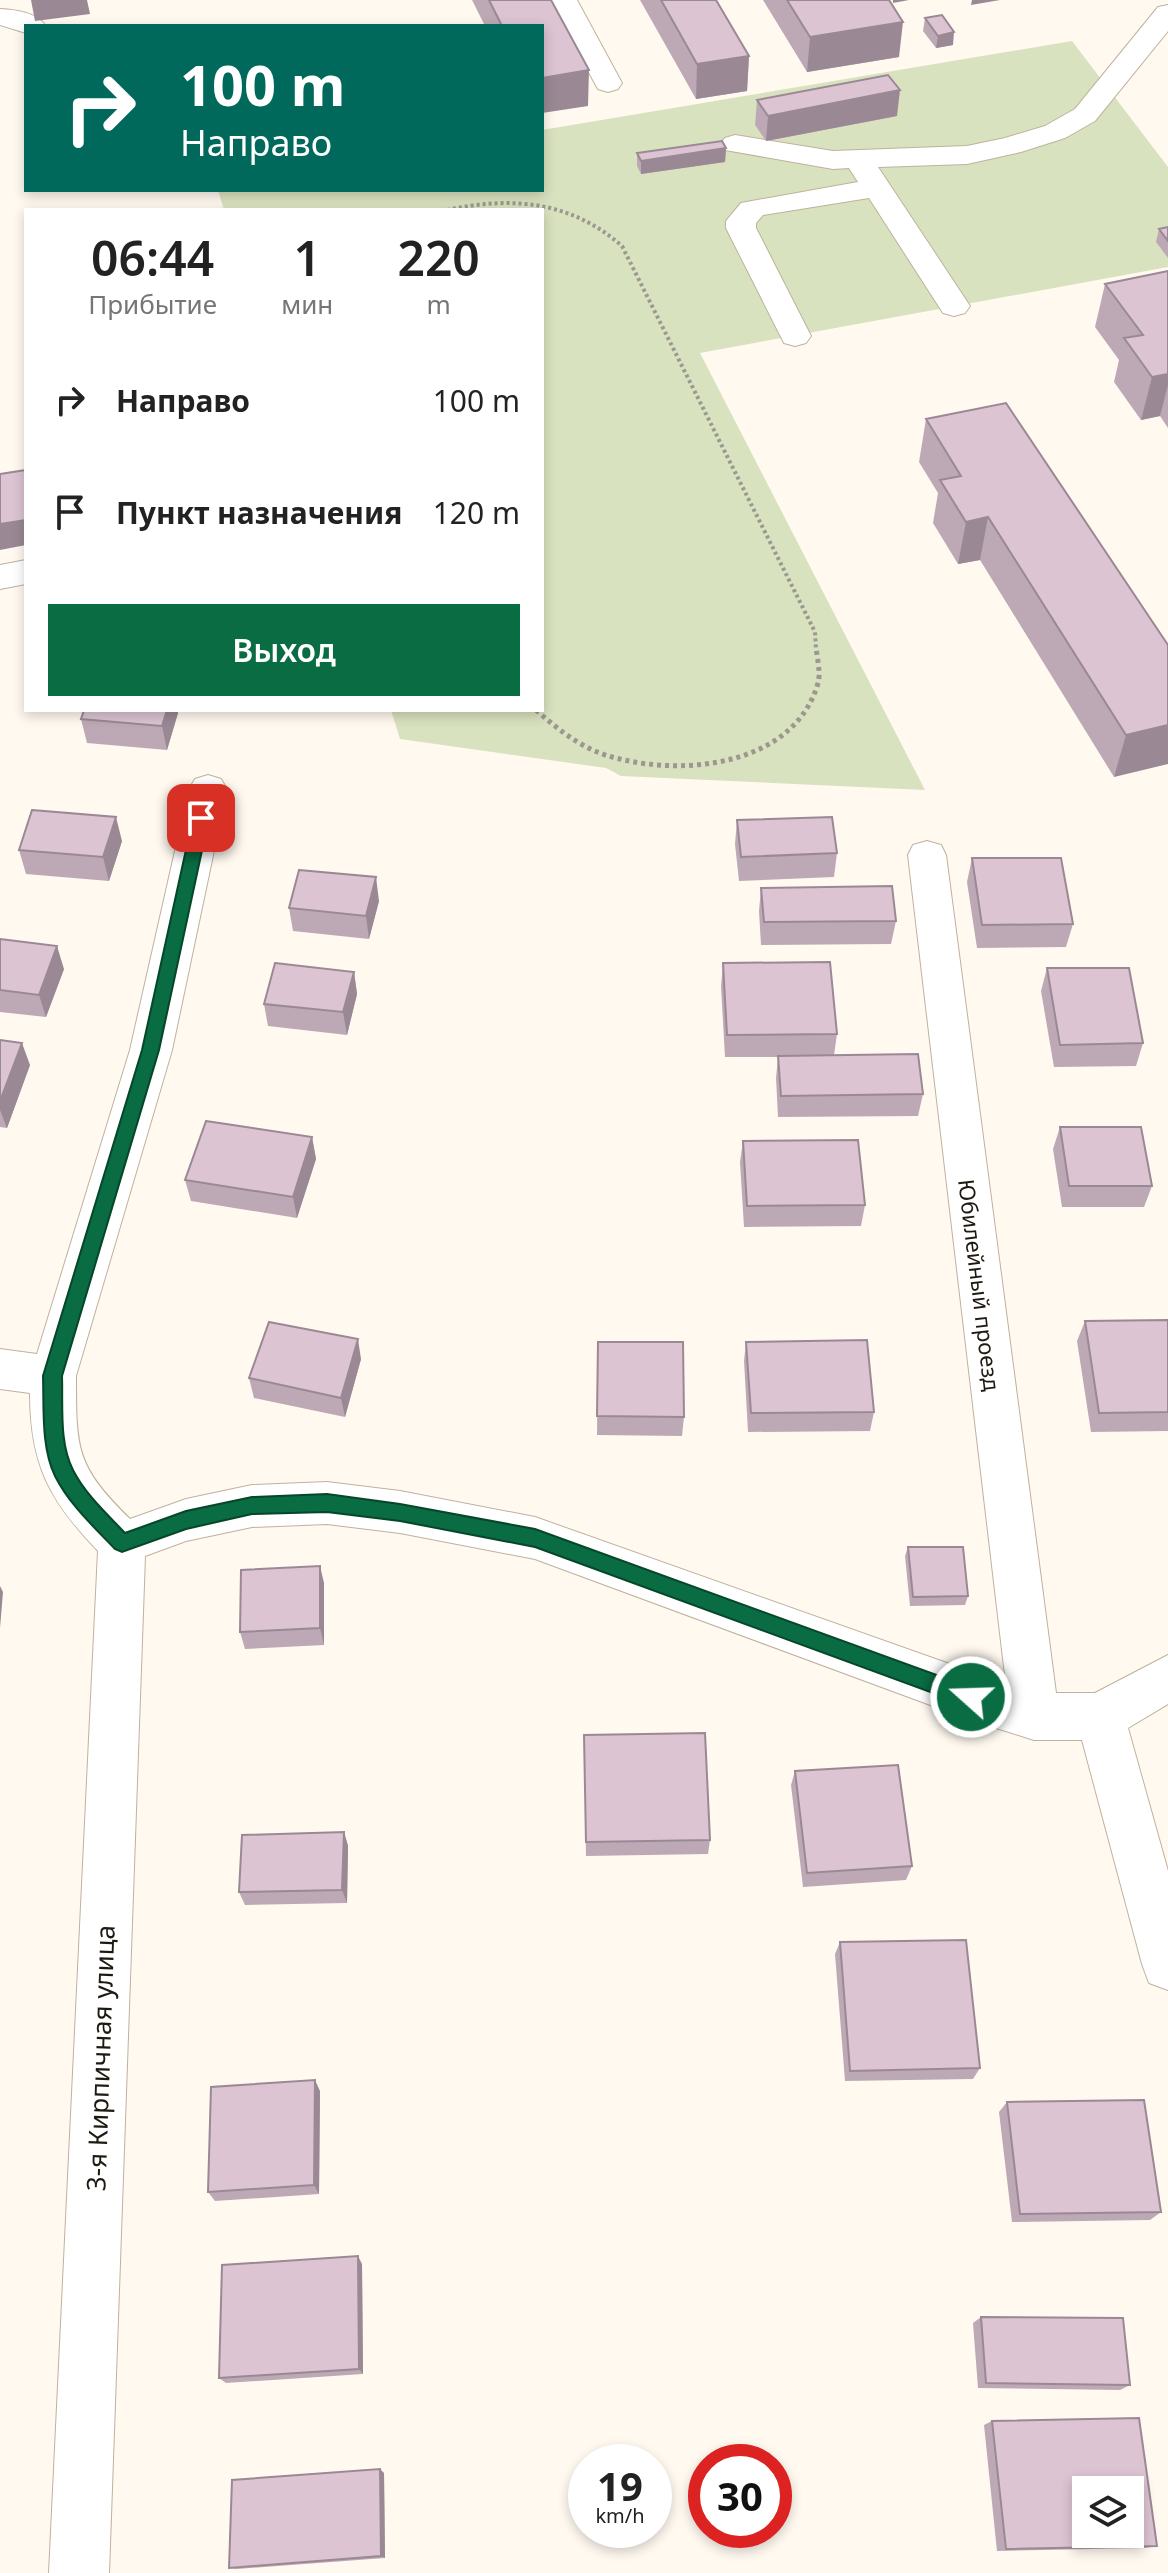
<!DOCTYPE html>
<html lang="ru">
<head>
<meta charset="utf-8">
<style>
  body { margin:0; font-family:"Noto Sans",sans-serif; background:#f6f6f6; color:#222; height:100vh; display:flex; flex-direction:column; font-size:30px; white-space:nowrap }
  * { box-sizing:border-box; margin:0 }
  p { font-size:26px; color:#767676 }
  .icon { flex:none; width:44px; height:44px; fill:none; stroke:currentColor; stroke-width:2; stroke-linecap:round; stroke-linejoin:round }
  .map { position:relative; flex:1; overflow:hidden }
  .sheet { position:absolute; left:24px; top:208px; width:520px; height:504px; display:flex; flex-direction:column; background:#fff; border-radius:0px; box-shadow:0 4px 12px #0003 }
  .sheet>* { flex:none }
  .hud { position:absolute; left:24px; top:24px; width:520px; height:168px; border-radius:0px; box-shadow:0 4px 12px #0003; background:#00695c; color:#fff; overflow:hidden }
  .buttons { position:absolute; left:1072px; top:2476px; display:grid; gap:16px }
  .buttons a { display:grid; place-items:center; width:72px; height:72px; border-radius:0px; background:#fff; box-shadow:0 4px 12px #0003; font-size:40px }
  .speed { position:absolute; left:568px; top:2444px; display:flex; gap:16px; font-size:40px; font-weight:700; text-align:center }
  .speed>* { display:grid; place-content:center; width:104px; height:104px; border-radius:50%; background:#fff; box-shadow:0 4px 12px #0003; line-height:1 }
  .speed small { font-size:20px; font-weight:400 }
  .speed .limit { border:12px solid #d22; background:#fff; color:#111 }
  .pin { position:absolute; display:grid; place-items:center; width:68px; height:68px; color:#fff; margin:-34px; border-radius:16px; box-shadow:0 4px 12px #0006 }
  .me { position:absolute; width:88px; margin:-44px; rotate:290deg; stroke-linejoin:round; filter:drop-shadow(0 0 6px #0008) }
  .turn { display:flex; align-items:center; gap:28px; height:168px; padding:0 24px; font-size:36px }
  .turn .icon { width:104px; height:104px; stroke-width:2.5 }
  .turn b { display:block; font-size:56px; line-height:68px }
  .eta { display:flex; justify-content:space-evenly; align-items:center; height:136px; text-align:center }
  .eta b { font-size:48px; font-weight:600; line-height:56px }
  .button { display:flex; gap:16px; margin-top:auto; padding:16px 24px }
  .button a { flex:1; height:92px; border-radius:0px; background:#096c42; color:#fff; font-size:32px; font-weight:600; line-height:92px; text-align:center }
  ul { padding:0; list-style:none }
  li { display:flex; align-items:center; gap:24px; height:112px; padding:0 24px }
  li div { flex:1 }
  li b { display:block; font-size:30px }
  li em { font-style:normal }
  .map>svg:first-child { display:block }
</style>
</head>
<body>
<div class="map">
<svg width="1168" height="2573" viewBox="0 0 1168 2573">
  <rect width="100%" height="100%" fill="#fff9f0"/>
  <!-- green -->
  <path fill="#d9e2bf" d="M1072,41L1168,167V267L700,353L925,790L621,776L606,768L400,739L391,710H542V210H224L218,190H542V130Z"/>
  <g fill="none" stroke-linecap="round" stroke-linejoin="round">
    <defs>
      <path id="minor" d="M549,0H577L622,83L618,89L608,92L598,89Z
        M1168,5V31L1095,121L1065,138L1021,152L967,164L878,167L970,306L965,313L954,316L943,313L869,198L763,215L756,223V228L811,336L806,343L795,346L784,343L726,228V221L741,203L858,182L849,168L833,169L725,150L720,144L725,138L735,135L833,151L967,146L1005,138L1045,126L1075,109L1158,7Z
        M0,9C16,10 36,12 46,26H26V33L0,25Z
        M26,560V584L0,589V565Z
        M208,775L221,779L227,789L172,1050L76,1376C76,1450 76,1466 130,1519L186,1499L252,1485L327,1482L400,1491L535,1517L1006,1684L908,855L913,845L927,841L941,845L946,855L1056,1693H1095L1168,1655V1704L1128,1728L1168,1871V1990L1149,1983L1142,1964L1082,1740H1034L971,1720L535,1559L400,1533L327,1524L252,1527L186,1541L145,1556L109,2573H49L98,1551C49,1500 30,1464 30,1393L0,1389V1349L37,1354L130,1050L189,789L195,779Z"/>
    </defs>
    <!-- minor casing -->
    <use href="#minor" stroke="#bfb29c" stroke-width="2"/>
    <!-- path-far1 -->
    <path stroke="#9d988f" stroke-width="4" stroke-dasharray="3 3" stroke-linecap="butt" d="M447,210C512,196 571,201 622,246L815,632L816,649"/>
    <!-- path -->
    <path stroke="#9d988f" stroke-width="5" stroke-dasharray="4 4" stroke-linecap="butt" d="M536,710C561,732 586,752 620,759C689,776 795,764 818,683C821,673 817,658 816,647"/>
    <!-- minor -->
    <use href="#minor" fill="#fff" fill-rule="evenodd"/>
  </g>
  <!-- wall -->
  <path fill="#bda9b5" d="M472,0H551L588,106L542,26H485Z
    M640,0H716L749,56L747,91L696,99Z
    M763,0H889L899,57L807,72Z
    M925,18L953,45L936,48L923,31Z
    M757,100L897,116L766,141L755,125Z
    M726,148L725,162L641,174L637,166V153Z
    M1168,227V258L1156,242L1159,229Z
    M1168,271V428L1160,416L1141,420L1114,382L1119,360L1095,327L1105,284Z
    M926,419L1168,645L1114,777L980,560L958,564L933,523L938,493L919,462Z
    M178,713L167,750L87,743L81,719Z
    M737,820L837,853L834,877L739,881L735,844Z
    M122,841L109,881L26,874L19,850Z
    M972,858L1073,924L1066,947L977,948L967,882Z
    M761,888L896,921L891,944L761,945L759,911Z
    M379,901L369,939L293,931L289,908Z
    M0,939L64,969L46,1017L0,1012Z
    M723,963L837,1034L834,1055L923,1094L918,1116L778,1117L776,1078L778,1057H725L721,986Z
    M1047,968L1143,1043L1136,1066L1054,1067L1041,991Z
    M354,972L357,994L347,1035L268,1026L264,1004Z
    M0,1040L30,1065L7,1128L0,1127Z
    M1060,1127L1152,1186L1144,1207H1062L1053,1149Z
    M312,1137L316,1159L297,1218L191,1201L185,1180Z
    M743,1141L865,1205L861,1226L744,1227L740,1162Z
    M1168,1320V1431L1091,1432L1077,1341L1085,1321Z
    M598,1342L684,1417L682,1436L597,1435Z
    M746,1342L874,1412L870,1431L748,1432L744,1361Z
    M361,1359L345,1417L254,1398L249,1378Z
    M908,1547L968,1596L965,1605L910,1606L905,1556Z
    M324,1583V1645L245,1649L240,1632Z
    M584,1735L710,1840L708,1854L586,1856Z
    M795,1771L912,1866L906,1880L803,1887L791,1785Z
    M344,1832L348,1846L347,1903L245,1905L239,1892Z
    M840,1942L980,2068L973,2079L845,2081L835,1954Z
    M320,2091L319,2194L215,2201L208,2192Z
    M1007,2102L1161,2212L1150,2220L1012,2222L999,2112Z
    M362,2264L363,2374L226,2383L219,2378Z
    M981,2317L1130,2385L1120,2390L978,2388L973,2323Z
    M992,2421L1157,2546L1145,2548L997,2551L984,2425Z
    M384,2473L385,2558L237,2569L229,2568Z"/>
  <!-- shaded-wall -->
  <path fill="#9a8994" d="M31,0H87L90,14L35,21Z
    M893,0H909L893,3Z
    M972,0H1000L971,5Z
    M903,22L899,57L807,72L810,37Z
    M954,32L953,45L936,48L938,36Z
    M749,56L747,91L696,99L697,64Z
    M589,70L588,106L542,113V78Z
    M900,90L897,116L766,141L768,116Z
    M726,148L725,162L641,174V161Z
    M1168,374V385L1160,416L1141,420L1152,377Z
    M988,517L980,560L958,564L966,522Z
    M26,520V545L0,550V524Z
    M167,710H178V713L167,750L162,726Z
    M1168,725V764L1114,777L1126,735Z
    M116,817L122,841L109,881L103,857Z
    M376,877L379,901L369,939L366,916Z
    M57,946L64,969L46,1017L39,995Z
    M354,972L357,994L347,1035L343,1012Z
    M22,1043L30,1065L7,1128L0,1110V1101Z
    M312,1137L316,1159L297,1218L293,1197Z
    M358,1339L361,1359L345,1417L341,1398Z
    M320,1566L324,1583V1645L320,1628Z
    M0,1586L3,1592L0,1628Z
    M344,1832L348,1846L347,1903L342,1890Z
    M315,2080L320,2091L319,2194L314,2185Z
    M358,2256L362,2264L363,2374L359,2369Z
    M380,2469L384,2473L385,2558L381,2556Z"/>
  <!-- building -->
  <path fill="#dcc4d3" stroke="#9a8994" stroke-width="2" fill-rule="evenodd" d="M489,0H551L589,70L542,78V26H502Z
    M661,0H716L749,56L697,64Z
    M787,0H889L903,22L810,37Z
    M942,15L954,32L938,36L925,18Z
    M888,75L900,90L768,116L757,100Z
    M722,141L726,148L641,161L637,153Z
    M1168,227V241L1159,229Z
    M1168,271V374L1152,377L1124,338L1143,335L1105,284Z
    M1006,403L1168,645V725L1126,735L988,517L966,522L940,480L961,476L926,419Z
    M26,470V520L0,524V474Z
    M84,710H167L162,726L81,719Z
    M32,810L116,817L103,857L19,850Z
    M832,817L837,853L741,857L737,820Z
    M972,858H1061L1073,924L982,925Z
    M299,870L376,877L366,916L289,908Z
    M892,886L896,921L764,922L761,888Z
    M0,939L57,946L39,995L0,990Z
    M830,962L837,1034L727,1035L723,963Z
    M275,963L354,972L343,1012L264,1004Z
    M1047,968H1129L1143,1043L1060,1045Z
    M0,1040L22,1043L0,1101Z
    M918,1054L923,1094L781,1096L778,1056Z
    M206,1121L312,1137L293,1197L185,1180Z
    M1060,1127H1141L1152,1186H1069Z
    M858,1140L865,1205L747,1206L743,1141Z
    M1168,1320V1412L1099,1413L1085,1321Z
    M269,1322L358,1339L341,1398L249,1378Z
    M867,1340L874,1412L751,1413L746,1342Z
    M598,1342H683L684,1417L597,1416Z
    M908,1547H963L968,1596L913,1597Z
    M320,1566V1628L240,1632L241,1570Z
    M705,1733L710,1840L586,1842L584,1735Z
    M898,1765L912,1866L807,1873L795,1771Z
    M344,1832L342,1890L239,1892L242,1835Z
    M966,1940L980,2068L850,2071L840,1942Z
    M315,2080L314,2185L208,2192L211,2087Z
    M1144,2100L1161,2212L1020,2214L1007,2102Z
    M358,2256L359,2369L219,2378L222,2265Z
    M981,2317L1123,2318L1130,2385L986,2383Z
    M1139,2418L1157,2546L1006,2549L992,2421ZM1086,2490H1130V2534H1086Z
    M380,2469L381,2556L229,2568L232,2480Z"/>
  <!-- route -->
  <path fill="#096c42" stroke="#06462b" stroke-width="2" d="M201,813L209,818L159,1050L62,1376C63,1406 59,1443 73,1470C85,1494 107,1514 125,1533L186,1511L252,1497L327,1494L400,1504L535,1529L978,1690L981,1697L978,1704L971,1707L535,1547L400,1521L327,1512L252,1514L186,1529L122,1552L115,1549C94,1527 69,1504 55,1476C41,1447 44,1408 43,1376L142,1050L193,818Z"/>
  <g text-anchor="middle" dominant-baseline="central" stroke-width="6" stroke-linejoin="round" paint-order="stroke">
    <!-- street labels -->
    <g font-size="22" fill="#1e1911" stroke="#fff">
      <text transform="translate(980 1285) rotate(83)">Юбилейный проезд</text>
    </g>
    <!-- near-street labels -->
    <g font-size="26" fill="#1e1911" stroke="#fff">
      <text transform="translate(100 2058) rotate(-88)">3-я Кирпичная улица</text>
    </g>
  </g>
</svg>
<div class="buttons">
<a><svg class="icon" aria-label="layers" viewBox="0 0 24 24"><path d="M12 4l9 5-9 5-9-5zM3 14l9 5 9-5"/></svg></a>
</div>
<div class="speed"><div>19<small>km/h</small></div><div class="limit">30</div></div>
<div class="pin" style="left:201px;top:818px;background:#d93025"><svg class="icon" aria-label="arrive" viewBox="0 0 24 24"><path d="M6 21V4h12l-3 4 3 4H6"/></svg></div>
<svg class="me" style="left:971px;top:1697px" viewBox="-20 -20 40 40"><circle r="17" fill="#096c42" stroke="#fff" stroke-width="3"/><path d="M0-11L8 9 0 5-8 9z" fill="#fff"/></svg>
<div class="hud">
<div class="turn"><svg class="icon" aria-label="right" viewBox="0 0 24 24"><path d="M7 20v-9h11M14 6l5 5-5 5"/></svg><div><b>100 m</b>Направо</div></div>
</div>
<section class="sheet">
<div class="eta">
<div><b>06:44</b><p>Прибытие</p></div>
<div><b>1</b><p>мин</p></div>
<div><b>220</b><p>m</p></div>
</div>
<ul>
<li><svg class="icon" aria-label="right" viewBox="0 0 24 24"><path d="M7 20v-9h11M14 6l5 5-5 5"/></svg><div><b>Направо</b></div><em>100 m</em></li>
<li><svg class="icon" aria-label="arrive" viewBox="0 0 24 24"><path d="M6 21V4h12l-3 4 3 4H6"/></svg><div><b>Пункт назначения</b></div><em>120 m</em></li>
</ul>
<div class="button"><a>Выход</a></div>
</section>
</div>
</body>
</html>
